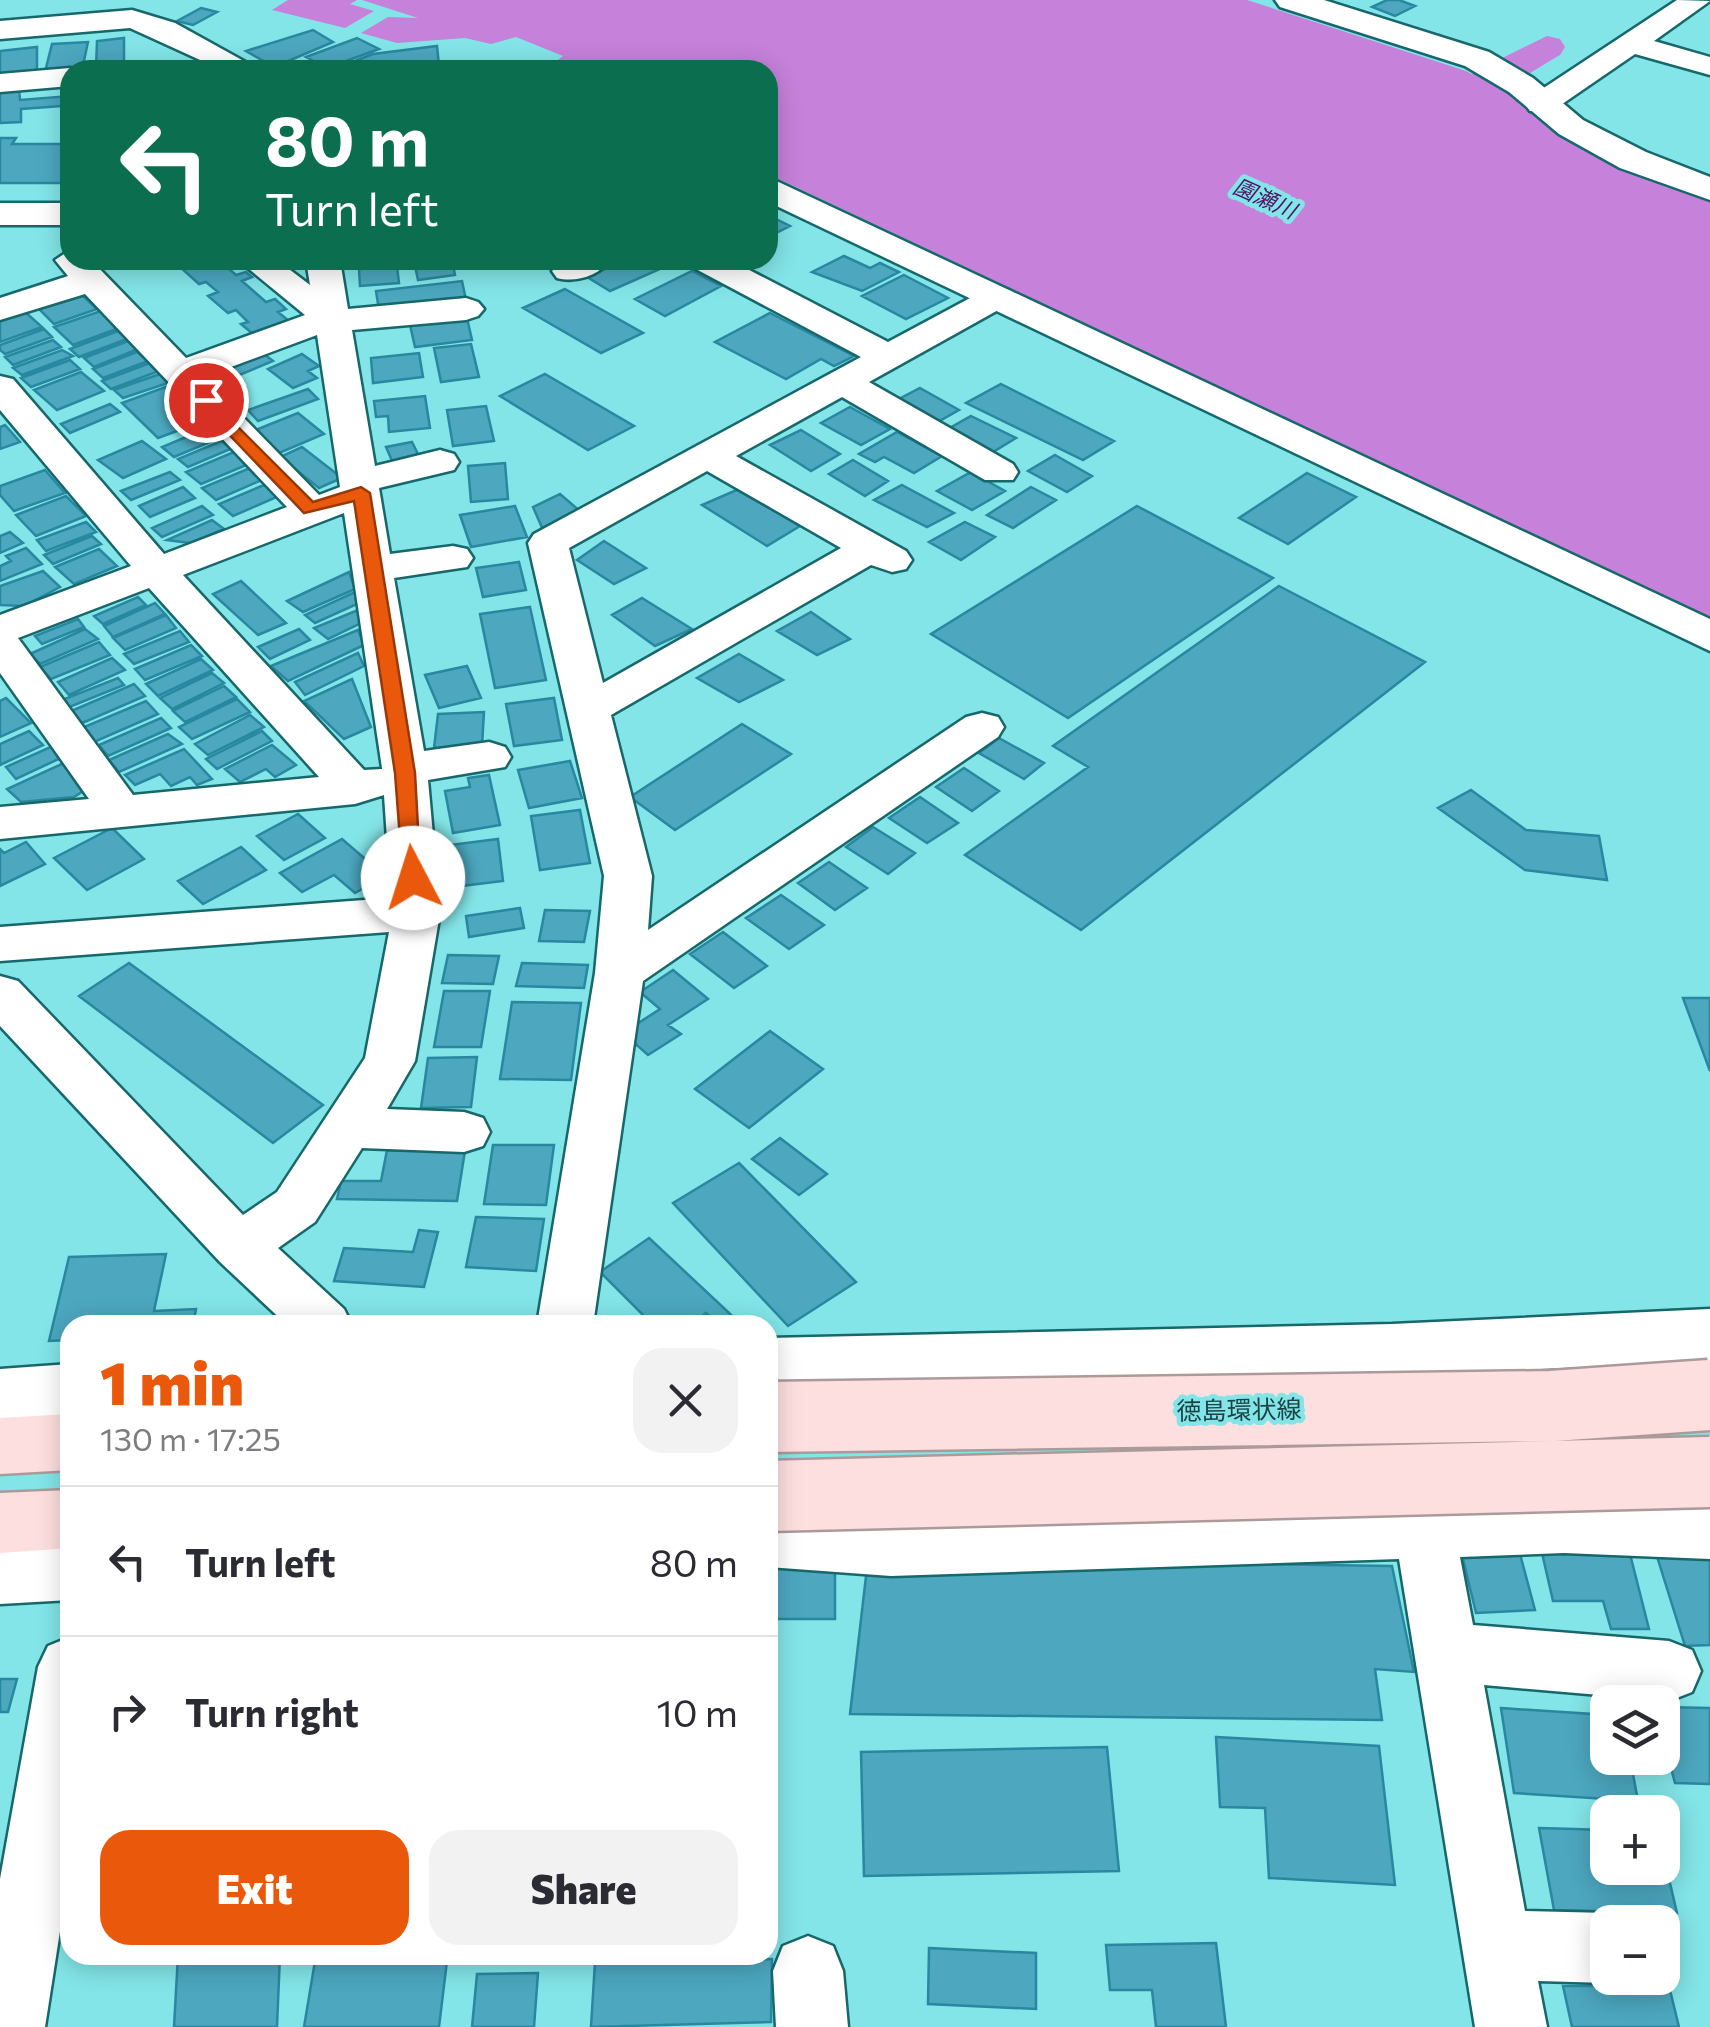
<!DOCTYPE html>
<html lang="en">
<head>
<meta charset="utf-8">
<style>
  body { margin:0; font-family:Commissioner,"Noto Sans JP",sans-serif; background:#f2f2f3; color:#2b2b33; height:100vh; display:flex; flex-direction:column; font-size:38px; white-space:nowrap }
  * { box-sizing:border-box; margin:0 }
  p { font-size:32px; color:#7c7c81 }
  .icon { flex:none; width:55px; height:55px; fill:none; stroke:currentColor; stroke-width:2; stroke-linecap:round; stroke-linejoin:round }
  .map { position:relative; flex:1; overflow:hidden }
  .sheet { position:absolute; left:60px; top:1315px; width:718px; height:650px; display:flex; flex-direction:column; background:#fff; border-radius:30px; box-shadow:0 5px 25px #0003 }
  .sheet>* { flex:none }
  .hud { position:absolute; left:60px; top:60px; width:718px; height:210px; border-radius:30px; box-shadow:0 5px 25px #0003; background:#0b6e4f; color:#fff; overflow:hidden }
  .controls { position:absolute; left:1590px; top:1685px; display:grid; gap:20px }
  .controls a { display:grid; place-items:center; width:90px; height:90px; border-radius:20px; background:#fff; box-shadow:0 5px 25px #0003; font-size:50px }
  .pin { position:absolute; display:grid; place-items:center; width:85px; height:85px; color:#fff; margin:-42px; border:5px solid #fff; border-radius:50%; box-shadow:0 2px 10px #0007 }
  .me { position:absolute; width:110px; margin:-55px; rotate:355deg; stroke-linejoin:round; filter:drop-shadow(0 0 8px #0008) }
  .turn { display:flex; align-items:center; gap:35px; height:210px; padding:0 40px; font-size:45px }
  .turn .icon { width:130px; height:130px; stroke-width:2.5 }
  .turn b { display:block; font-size:70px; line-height:85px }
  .round { display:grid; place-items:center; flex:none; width:105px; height:105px; border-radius:30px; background:#f2f2f3 }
  .head { display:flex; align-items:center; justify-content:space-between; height:170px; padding:0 40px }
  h1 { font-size:60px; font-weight:800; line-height:75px; color:#ea580c }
  .action { display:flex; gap:20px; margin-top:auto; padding:20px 40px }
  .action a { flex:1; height:115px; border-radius:30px; background:#ea580c; color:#fff; font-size:40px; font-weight:800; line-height:115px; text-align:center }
  .action a+a { background:#f2f2f3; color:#2b2b33 }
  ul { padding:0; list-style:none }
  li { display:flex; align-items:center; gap:30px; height:150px; padding:0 40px; border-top:2px solid #e1e1e2 }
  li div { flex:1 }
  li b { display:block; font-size:38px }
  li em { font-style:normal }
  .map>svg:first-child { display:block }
</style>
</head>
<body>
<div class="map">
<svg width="1710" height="2027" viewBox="0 0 1710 2027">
  <rect width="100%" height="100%" fill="#83e5e8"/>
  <!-- water -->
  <path fill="#c681da" d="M288,0H357L350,4L374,11L345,28L272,10Z
    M362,0H1247L1466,71L1509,94L1570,140L1666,187L1710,200V619L768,174V70H545L563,56L516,37L491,44L465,38L397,43L361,33L388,17L418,18Z"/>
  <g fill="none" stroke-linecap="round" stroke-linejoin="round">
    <!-- canal -->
    <path fill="#c681da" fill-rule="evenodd" d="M1547,36L1560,39L1565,47L1560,55C1534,69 1504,95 1474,88L1469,80L1474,72Z"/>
  </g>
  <!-- building -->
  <path fill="#4ca7bf" stroke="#2888a0" stroke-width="2.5" d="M1387,0H1399L1415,6L1395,16L1372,7Z
    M201,8L217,12L193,25L177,21Z
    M313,30L333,42L274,67L246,51Z
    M124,38V65L96,68L97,41Z
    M357,38L379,49L327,68L306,57Z
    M88,42L82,70L45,72L52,44Z
    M437,46L439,65L331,70L373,54Z
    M37,47V73L0,77V51Z
    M19,89L20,100L70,96V113L62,106L21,109V122L0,123V90Z
    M0,138H16L12,144H70V183H0Z
    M768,215L790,226L768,237Z
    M844,256L870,268L880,263L899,272L862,291L812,272Z
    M183,260H219L236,275L246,272L252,277L242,281L266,302L275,299L286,309L278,312L289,321L253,334L241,324L248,322L236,310L228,313L208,296L218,292L206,282L199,284L180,267L188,265Z
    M452,260L455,275L418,280L414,261Z
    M625,260H676L678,261L610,291L587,277Z
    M397,266L399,283L360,286L359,269Z
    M692,271L721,286L665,316L635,299Z
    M904,275L948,298L906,319L862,296Z
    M462,281L466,300L379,310L376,291Z
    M565,289L643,333L601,353L523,308Z
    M81,294L97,309L54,324L39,309Z
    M24,311L42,327L0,342V320Z
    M101,311L119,328L73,345L54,327Z
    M770,313L854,356L834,366L821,359L786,379L715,342Z
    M467,318L472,340L415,347L410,325Z
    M44,329L52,337L5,354L0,350V345Z
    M118,331L127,339L79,357L70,349Z
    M53,340L61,347L13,365L5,357Z
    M128,341L138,349L94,367L84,358Z
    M471,344L479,377L441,382L434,348Z
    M62,350L73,356L22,375L13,368Z
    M137,352L148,361L103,378L93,369Z
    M261,352L273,361L220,383L208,374Z
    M419,353L423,377L373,383L371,358Z
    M302,354L319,366L308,371L317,378L293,388L268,369Z
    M70,360L80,369L31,387L21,378Z
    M150,363L159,371L111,389L102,381Z
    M81,372L104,391L57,410L34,390Z
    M160,374L168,383L123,398L114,390Z
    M545,374L634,426L588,450L500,396Z
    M1001,384L1114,441L1083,460L966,403Z
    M171,385L207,420L158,438L122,403Z
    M920,388L959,410L934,424L895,401Z
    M308,389L318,399L258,421L248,410Z
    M425,396L430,428L389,432L388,416L376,417L374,401Z
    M110,404L120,412L70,433L61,424Z
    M486,406L494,441L453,446L447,410Z
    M850,407L890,429L861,445L821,423Z
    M298,413L324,434L279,453L253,431Z
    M971,416L1016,438L993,452L948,429Z
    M5,425L20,442L0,449V427Z
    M210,427L222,437L174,457L162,447Z
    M801,430L840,454L811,471L770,445Z
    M897,432L942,456L914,473L884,457L875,462L859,454Z
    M224,440L235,447L188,467L178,459Z
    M142,441L166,459L123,478L98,460Z
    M412,442L420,458L393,463L386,447Z
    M302,447L342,478L319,488L280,457Z
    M234,452L249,464L201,484L186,472Z
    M1055,455L1092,476L1067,492L1028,471Z
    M853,460L888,481L865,496L829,474Z
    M505,463L508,499L471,502L468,466Z
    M250,468L264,479L216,500L202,488Z
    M45,470L65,493L14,511L0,495V486Z
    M170,472L180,480L131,500L121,491Z
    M971,472L1005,491L972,510L937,491Z
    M1307,473L1356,497L1288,544L1239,518Z
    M264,485L279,496L233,516L219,504Z
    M902,485L954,513L927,527L874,500Z
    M183,487L195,498L150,517L139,506Z
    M1031,487L1056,500L1013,528L987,515Z
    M739,489L800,526L767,546L702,505Z
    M560,494L581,512L543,530L533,507Z
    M66,496L86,516L36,536L16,515Z
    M202,506L213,515L162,537L152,528Z
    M515,506L527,537L471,547L460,515Z
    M1137,506L1273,578L1068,718L931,634Z
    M212,520L224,529L190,543L167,540Z
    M86,522L96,532L46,551L37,540Z
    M965,522L995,537L961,560L929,542Z
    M10,532L23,543L0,553V536Z
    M92,536L101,544L53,564L44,555Z
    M604,541L646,568L614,584L577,560Z
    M26,548L42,564L0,581V566L11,561L6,556Z
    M99,549L117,566L74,584L55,567Z
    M519,562L526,590L483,597L476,568Z
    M43,571L60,587L24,606L0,605V586Z
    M349,572L355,589L303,612L287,601Z
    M241,581L286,623L258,635L213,594Z
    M1279,586L1425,662L1081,930L965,855L1088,767L1053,746Z
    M355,592L357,604L315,623L305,615Z
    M138,597L146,605L103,624L94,616Z
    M642,598L692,629L655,646L612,615Z
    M155,603L165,614L113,637L104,626Z
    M530,607L546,680L495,688L480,614Z
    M358,610L361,623L328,639L314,628Z
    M811,612L850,639L817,655L777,631Z
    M166,615L176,628L125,650L113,638Z
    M78,619L84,627L42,644L35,636Z
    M85,629L98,639L40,664L30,654Z
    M299,629L310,640L270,659L258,647Z
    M358,630L364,645L288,681L271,666Z
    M180,631L189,642L134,664L124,654Z
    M99,642L110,655L51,679L40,667Z
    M191,645L202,656L145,680L135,669Z
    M358,653L364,666L305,695L295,682Z
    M739,654L783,680L739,702L697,678Z
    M112,658L125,670L69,695L58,682Z
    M201,659L213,670L158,696L146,684Z
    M467,666L481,698L439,708L425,675Z
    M212,673L224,683L172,709L160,698Z
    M118,678L124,685L67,708L62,700Z
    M352,679L371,727L344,739L304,701Z
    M134,684L145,696L80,724L69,712Z
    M224,686L236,697L185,722L173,711Z
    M6,698L31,723L0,737V701Z
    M554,698L562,740L514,746L506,704Z
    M237,699L250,712L192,739L179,727Z
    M146,701L158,714L94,742L82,728Z
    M484,712L482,746L434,748L438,714Z
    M250,715L264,727L208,755L195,744Z
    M161,718L171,728L108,756L99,745Z
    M742,724L791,754L675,830L630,797Z
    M29,731L43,745L0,765V744Z
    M262,731L272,741L217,769L206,759Z
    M168,734L182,744L119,772L109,760Z
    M999,738L1044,763L1024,779L979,753Z
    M55,745L65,756L16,779L6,767Z
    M272,745L296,765L275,777L266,769L240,782L225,769Z
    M184,749L212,779L197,785L190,777L171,786L160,774L135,785L125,775Z
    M570,761L582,798L529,808L518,770Z
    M66,762L88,788L74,797L21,802L7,789Z
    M964,768L999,791L972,811L936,787Z
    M489,775L500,825L453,833L445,791L470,787L468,778Z
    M1471,790L1526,830L1599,836L1607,880L1525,870L1438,808Z
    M920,797L958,823L927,843L889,818Z
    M580,810L590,863L540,870L531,816Z
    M298,814L325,838L284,860L257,836Z
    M873,827L915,853L888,874L846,847Z
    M112,828L144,859L87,890L54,858Z
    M342,839L385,876L355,893L334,875L302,892L280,873Z
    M498,839L503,881L453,887L450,845Z
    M26,842L45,864L0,886V849L4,853Z
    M241,847L266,870L203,904L178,881Z
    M829,862L867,888L835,910L798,883Z
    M781,895L824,925L789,949L746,918Z
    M520,908L524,928L469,937L466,916Z
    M545,910L590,911L584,942L539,941Z
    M723,932L767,966L734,988L690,954Z
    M448,955L499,956L493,984L442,983Z
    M129,963L323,1105L273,1143L79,996Z
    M522,963L588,965L584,988L516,986Z
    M673,970L708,999L668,1025L681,1034L648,1055L623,1033L660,1009L640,992Z
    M444,991H490L481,1047H434Z
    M1683,998H1710V1071Z
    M512,1002L581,1003L571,1080L500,1079Z
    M770,1031L823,1069L749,1128L695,1089Z
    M477,1057L471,1107L421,1108L428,1058Z
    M780,1138L827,1174L799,1195L752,1159Z
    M493,1145H554L546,1205L484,1204Z
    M387,1150L465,1151L457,1201L337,1199L341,1181H381Z
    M739,1163L856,1282L788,1326L673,1203Z
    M476,1217L544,1219L536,1271L466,1267Z
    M419,1230L438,1232L424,1287L334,1281L344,1248L413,1252Z
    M649,1238L742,1325H718L706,1313L690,1325H653L600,1272Z
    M166,1254L154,1311L196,1309L193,1325H70V1340L49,1341L69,1257Z
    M1655,1550L1710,1556V1645L1685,1646Z
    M1542,1553L1630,1554L1649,1629H1611L1603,1601H1553Z
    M1520,1554L1535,1610L1476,1613L1462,1555Z
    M768,1559L835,1560V1619H768Z
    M868,1559L1392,1566L1414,1672L1375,1669L1382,1720L850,1714Z
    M0,1679H17L8,1712H0Z
    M1662,1707L1710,1708V1784L1675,1783L1662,1735Z
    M1501,1708L1608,1715V1758H1630L1638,1801L1514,1793Z
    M1216,1737L1379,1746L1395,1885L1269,1878L1265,1808L1220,1807Z
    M1107,1747L1119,1871L864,1876L861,1752Z
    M1539,1828L1608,1830V1868H1662V1849L1677,1913L1554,1910Z
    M1216,1943L1226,2027H1156L1152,1990H1110L1106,1945Z
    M929,1948L1036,1953V2009L928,2004Z
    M178,1955H280L277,2027H174Z
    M316,1955L447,1961L439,2027H304Z
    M772,1959L771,2022L591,2027L595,1962Z
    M538,1973L534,2027H472L477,1974Z
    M1563,1986H1669L1679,2027H1572Z"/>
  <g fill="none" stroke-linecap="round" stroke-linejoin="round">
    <defs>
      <path id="minor" d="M1677,0L1710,1L1654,41L1710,57V75L1635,54L1552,111H1530L1525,104L1530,97Z
        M132,10L175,23L260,70H222L130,28L0,39V21Z
        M70,68L79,70H70V86L0,92V74Z
        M70,250V260H91L186,358L305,315L238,260H277L310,285L306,260H340L348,309L466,298L478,302L484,309L478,316L466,320L352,330L375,466L440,450L454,454L459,462L454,470L379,488L390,554L453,546L467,549L473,558L467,567L394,578L424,751L489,742L505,747L511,757L505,767L428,780L440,913L415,1061L387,1109L464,1112L483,1118L490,1132L483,1146L464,1152L362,1148L315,1222L278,1248L344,1309L352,1325H287L220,1262L0,1026V976L18,981L243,1215L277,1192L365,1058L389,932L0,961V927L391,898L384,795L355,804L0,839V807L89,799L0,673V615L131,566L0,410V376L13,379L164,554L287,507L85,294L0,320V298L68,276L55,260ZM317,335L340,487L319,495L204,377ZM344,513L382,768V769L364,770L183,575ZM149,588L319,777L133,795L18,638Z
        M565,260H610C599,276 575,283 557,278L552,271Z
        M687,260H730L888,342L985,290H1009L1015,297L1009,304L869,382L1013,464L1018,472L1013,480H985L842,397L736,456L906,551L912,560L906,569L892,572L871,565L611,715L652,876L648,930L966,717L982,713L998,717L1004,727L998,737L643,981L593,1325H537L595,973L604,876L528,543L534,534L861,357L692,267ZM707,471L841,548L603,683L569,548Z
        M1420,1474L1441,1481L1451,1503L1564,1499L1710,1505V1559L1564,1553L1460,1557L1473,1625L1669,1641L1692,1650L1701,1671L1692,1692L1669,1701L1484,1685L1525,1911L1608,1913L1630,1922H1608V1978H1621L1608,1983L1538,1981L1547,2027H1475L1399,1559L891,1576L768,1567V1513L891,1522L1391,1505L1399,1481Z
        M70,1544V1600L0,1604V1548Z
        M70,1637V1867L45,2027H0V1879L38,1667L48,1646Z
        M808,1936L833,1946L843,1971L848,2027H776L773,1971L783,1946Z"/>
      <path id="tertiary" d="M1275,0H1324L1489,52L1533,78L1583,120L1646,152L1710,177V200L1620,168L1559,134L1509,92L1465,66L1280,7Z
        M768,177L1710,619V651L768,202Z
        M0,203H70V225H0Z
        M1710,1309V1361L1392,1376L768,1390V1338L1392,1324Z
        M70,1364V1418L0,1423V1369Z"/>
      <path id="primary" d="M70,1414V1470L0,1474V1418Z
        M70,1490V1548L0,1553V1493Z"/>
    </defs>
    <!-- minor casing -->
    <use href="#minor" stroke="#16686b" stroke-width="5"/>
    <!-- tertiary casing -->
    <use href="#tertiary" stroke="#16686b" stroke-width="5"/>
    <!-- primary casing -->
    <use href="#primary" stroke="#ac9a9b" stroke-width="5"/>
    <!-- minor -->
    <use href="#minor" fill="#fff" fill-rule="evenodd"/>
    <!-- tertiary -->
    <use href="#tertiary" fill="#fff" fill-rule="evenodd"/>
    <!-- primary -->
    <use href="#primary" fill="#fddfdf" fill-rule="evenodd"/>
    <defs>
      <path id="primary-bridge" d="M768,1417L1552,1406L1710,1395
        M768,1496L1710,1472"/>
    </defs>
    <!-- primary-bridge casing -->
    <use href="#primary-bridge" stroke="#ac9a9b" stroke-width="75" stroke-linecap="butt"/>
    <!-- primary-bridge -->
    <use href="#primary-bridge" stroke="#fddfdf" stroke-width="70"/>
  </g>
  <!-- route -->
  <path fill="#ea580c" stroke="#983908" stroke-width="2.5" d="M206,395L313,502L361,487L370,493L415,773L421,883H406L403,878L395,773L354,501L304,513L200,404L198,400Z"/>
  <g text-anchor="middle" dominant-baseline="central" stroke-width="9" stroke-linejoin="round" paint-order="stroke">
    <!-- far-water labels -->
    <g font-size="22" font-style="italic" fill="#531264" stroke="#83e5e8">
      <text transform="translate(1265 198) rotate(24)">園瀬川</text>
    </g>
    <!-- street labels -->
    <g font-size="25" fill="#1a4345" stroke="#83e5e8">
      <text transform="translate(1239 1409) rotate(-1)">徳島環状線</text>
    </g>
  </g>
</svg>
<div class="controls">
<a><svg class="icon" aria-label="layers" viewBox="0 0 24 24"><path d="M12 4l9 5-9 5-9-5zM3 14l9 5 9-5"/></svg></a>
<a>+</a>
<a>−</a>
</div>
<div class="pin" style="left:206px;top:400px;background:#d93025"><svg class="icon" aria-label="arrive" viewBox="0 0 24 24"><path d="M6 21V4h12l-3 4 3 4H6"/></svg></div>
<svg class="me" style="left:413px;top:878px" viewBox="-20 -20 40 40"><circle r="19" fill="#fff"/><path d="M0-13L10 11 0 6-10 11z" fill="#ea580c"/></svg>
<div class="hud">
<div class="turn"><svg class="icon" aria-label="left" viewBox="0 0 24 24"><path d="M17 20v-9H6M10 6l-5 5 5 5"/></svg><div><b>80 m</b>Turn left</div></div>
</div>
<section class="sheet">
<div class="head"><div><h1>1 min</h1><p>130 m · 17:25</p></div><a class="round"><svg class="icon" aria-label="close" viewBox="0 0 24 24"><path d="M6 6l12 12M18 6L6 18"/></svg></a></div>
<ul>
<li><svg class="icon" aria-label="left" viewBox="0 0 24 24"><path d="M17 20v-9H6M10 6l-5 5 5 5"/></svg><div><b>Turn left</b></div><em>80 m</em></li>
<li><svg class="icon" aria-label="right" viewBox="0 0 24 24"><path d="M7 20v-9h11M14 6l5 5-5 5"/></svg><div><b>Turn right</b></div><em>10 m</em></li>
</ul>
<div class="action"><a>Exit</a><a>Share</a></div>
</section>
</div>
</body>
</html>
